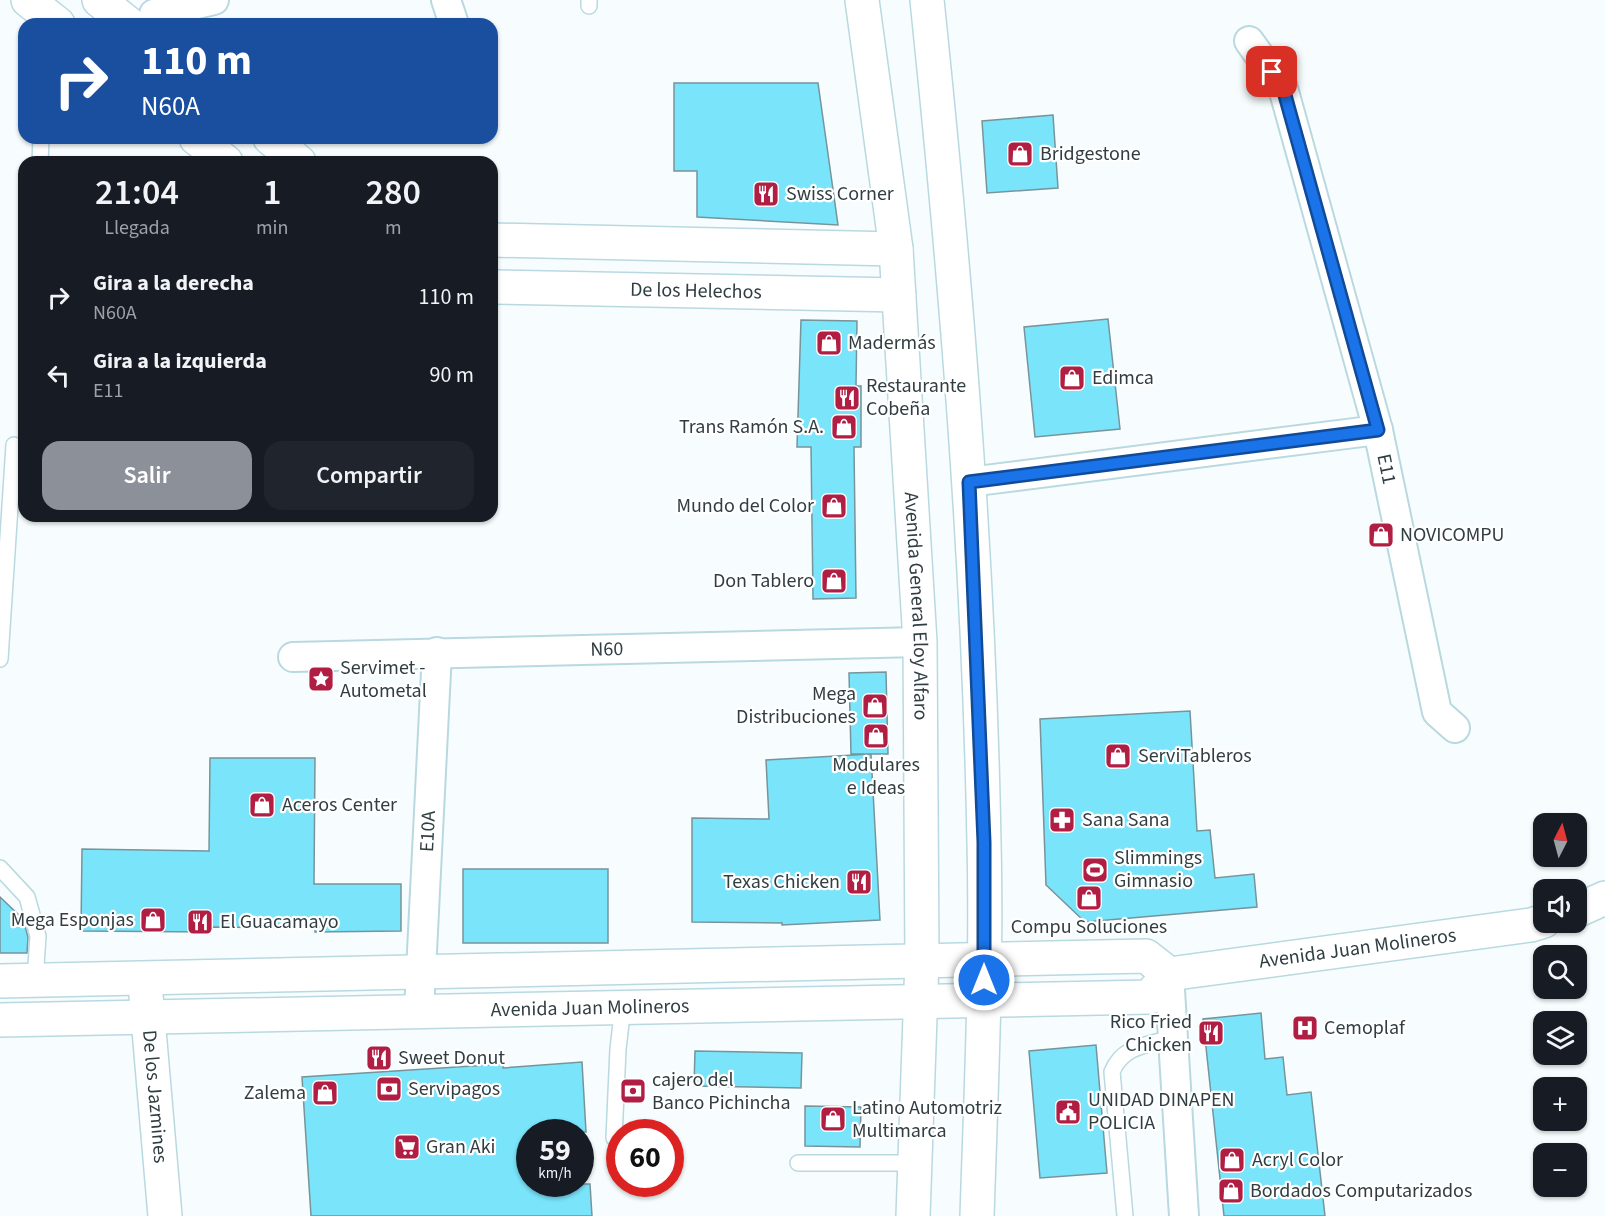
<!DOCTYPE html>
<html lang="es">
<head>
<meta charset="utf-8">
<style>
  body { margin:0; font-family:"Source Sans 3",sans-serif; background:#20242c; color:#f1f3f6; height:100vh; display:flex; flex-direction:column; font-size:22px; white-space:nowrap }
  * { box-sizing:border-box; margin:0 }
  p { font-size:20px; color:#9ea1a6 }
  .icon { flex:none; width:33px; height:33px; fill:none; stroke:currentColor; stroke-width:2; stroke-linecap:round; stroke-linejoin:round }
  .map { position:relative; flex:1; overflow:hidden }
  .side { position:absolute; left:18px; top:156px; width:480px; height:366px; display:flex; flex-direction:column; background:#171b24; border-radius:18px; box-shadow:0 2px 4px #0004 }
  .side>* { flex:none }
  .banner { position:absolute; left:18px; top:18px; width:480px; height:126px; border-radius:18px; box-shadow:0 2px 4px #0004; background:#1a4fa0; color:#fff; overflow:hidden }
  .needle { width:39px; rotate:6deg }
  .tools { position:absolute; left:1533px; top:813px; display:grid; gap:12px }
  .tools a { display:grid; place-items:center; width:54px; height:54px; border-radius:12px; background:#171b24; box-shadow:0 2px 4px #0004; font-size:30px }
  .speed { position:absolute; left:516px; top:1119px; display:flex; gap:12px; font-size:30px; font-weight:700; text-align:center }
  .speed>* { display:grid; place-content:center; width:78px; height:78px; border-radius:50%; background:#171b24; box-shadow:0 2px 4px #0004; line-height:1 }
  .speed small { font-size:15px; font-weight:400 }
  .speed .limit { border:9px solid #d22; background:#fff; color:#111 }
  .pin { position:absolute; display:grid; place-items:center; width:51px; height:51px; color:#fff; margin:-26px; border-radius:12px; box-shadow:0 3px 9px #0006 }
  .me { position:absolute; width:66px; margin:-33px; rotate:0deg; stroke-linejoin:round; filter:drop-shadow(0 0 4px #0008) }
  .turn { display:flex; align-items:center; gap:21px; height:126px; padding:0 24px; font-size:27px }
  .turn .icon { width:78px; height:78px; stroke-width:2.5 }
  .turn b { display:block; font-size:42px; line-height:51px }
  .eta { display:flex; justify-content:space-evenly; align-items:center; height:102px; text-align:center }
  .eta b { font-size:36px; font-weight:600; line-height:42px }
  .button { display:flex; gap:12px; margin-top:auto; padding:12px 24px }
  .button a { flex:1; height:69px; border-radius:18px; background:#8c9099; color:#fff; font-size:24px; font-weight:600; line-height:69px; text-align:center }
  .button a+a { background:#20242c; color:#f1f3f6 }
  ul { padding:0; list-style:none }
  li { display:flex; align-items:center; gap:18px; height:78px; padding:0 24px }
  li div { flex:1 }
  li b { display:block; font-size:22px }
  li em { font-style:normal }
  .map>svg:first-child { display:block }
</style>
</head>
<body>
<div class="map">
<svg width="1605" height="1216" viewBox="0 0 1605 1216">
  <rect width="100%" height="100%" fill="#f7fdfe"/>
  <!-- building -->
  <path fill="#7ae4fb" stroke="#77949b" stroke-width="1.5" d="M674,83H818L838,225L697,217V171H674Z
    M1053,115L1058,188L987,193L982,121Z
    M1108,319L1120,429L1035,437L1024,327Z
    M801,320L857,321L856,386H861V447H854L856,598L813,599L811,447H797Z
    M886,672L888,754H851L849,673Z
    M1190,711L1197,831L1210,830L1215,878L1254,874L1257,907L1085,922L1046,885L1040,719Z
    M871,754L880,920L782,925V923L692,922V818L769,819L766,760Z
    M210,758H315L314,884H401V931L315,932V928L209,927L210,932L81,931L82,849L209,851Z
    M463,869H608V943H463Z
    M0,897L23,919L28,937L27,953H0Z
    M1261,1013L1265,1059L1283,1057L1287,1095L1311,1092L1325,1216H1224L1203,1019Z
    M1096,1045L1107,1173L1040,1178L1029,1051Z
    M695,1051L802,1053L801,1088L694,1086Z
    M582,1062L586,1132H530V1184H590L592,1216H311L302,1077L503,1064V1068Z
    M805,1106L861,1107L860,1147L805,1146Z"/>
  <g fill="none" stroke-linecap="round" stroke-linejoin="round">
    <defs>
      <path id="lane" d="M589,0V6
        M40,162L41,138
        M0,659L14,445
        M0,868L27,897L38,936L35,980
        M614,1138L618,1049L623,1006
        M798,1163H915
        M1125,1216L1112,1072C1122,1046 1147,1045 1172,1038"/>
      <g id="street">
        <path d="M446,0L454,24"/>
        <path d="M154,14L214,0"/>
        <path id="s1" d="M1249,41L1283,88L1378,430L1437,712L1455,728"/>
        <path d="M969,482L1378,430"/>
        <path id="s2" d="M293,657L920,642"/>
        <path d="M1169,974L1184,1216"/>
        <path id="s3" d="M419,1011L437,652"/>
      </g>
      <g id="secondary">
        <path d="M28,0L58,24"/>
        <path d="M99,0L129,24"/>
        <path d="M196,138L226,162"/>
        <path d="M270,138L299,162"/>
        <path d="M492,240L896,249"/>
        <path id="s4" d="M492,287L899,295"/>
        <path d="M1576,911L1605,898"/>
        <path d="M0,981L1146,956L1169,974"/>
        <path id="s5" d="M146,995L165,1216"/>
        <path id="s6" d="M0,1020L1149,997L1169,974L1531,925L1544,921"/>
      </g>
      <g id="primary">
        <path id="s7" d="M862,0L896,249L920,642L922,960L913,1216"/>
        <path d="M927,0C956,280 979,561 984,843C987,967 981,1092 977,1216"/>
      </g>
    </defs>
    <!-- lane casing -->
    <use href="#lane" stroke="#b9d9e0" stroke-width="18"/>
    <!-- street casing -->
    <use href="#street" stroke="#b9d9e0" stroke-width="32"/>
    <!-- secondary casing -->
    <use href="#secondary" stroke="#b9d9e0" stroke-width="36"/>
    <!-- primary casing -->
    <use href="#primary" stroke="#b9d9e0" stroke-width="36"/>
    <!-- lane -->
    <use href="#lane" stroke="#fff" stroke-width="15"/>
    <!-- street -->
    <use href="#street" stroke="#fff" stroke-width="28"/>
    <!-- secondary -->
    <use href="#secondary" stroke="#fff" stroke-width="33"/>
    <!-- primary -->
    <use href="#primary" stroke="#fff" stroke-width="33"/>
  </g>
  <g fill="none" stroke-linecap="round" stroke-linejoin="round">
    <defs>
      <path id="route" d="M984,980V842L969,482L1378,430L1283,88L1272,72"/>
    </defs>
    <!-- route casing -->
    <use href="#route" stroke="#114b97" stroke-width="15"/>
    <!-- route -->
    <use href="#route" stroke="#1a73e8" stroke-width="10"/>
  </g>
  <!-- icons -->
  <defs>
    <symbol id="shop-square" viewBox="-11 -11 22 22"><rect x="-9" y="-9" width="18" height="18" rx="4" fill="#b11e44" stroke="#fff"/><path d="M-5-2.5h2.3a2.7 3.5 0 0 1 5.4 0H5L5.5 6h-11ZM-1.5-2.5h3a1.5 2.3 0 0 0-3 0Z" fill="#fff"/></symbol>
    <symbol id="restaurant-square" viewBox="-11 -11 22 22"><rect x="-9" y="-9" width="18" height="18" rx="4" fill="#b11e44" stroke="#fff"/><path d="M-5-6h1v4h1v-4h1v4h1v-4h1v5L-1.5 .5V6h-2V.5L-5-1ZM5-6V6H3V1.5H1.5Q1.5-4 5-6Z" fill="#fff"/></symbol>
    <symbol id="sight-square" viewBox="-11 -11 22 22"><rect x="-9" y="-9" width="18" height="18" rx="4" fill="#b11e44" stroke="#fff"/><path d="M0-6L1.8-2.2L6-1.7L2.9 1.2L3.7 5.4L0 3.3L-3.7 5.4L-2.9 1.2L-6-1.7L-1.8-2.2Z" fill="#fff"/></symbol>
    <symbol id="pharmacy-square" viewBox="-11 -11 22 22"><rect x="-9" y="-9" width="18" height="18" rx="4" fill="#b11e44" stroke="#fff"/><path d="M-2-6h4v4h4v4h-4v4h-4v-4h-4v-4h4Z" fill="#fff"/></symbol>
    <symbol id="stadium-square" viewBox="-11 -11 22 22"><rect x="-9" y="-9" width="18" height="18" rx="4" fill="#b11e44" stroke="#fff"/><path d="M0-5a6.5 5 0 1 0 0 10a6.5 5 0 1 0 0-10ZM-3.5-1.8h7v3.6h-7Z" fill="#fff"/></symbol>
    <symbol id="hospital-square" viewBox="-11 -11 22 22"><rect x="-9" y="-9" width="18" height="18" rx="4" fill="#b11e44" stroke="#fff"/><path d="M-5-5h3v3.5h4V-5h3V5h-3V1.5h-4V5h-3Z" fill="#fff"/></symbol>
    <symbol id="bank-square" viewBox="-11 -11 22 22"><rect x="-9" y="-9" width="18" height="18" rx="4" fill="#b11e44" stroke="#fff"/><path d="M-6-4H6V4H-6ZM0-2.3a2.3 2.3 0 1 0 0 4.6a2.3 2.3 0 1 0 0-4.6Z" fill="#fff"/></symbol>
    <symbol id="civic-square" viewBox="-11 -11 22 22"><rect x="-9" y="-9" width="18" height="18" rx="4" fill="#b11e44" stroke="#fff"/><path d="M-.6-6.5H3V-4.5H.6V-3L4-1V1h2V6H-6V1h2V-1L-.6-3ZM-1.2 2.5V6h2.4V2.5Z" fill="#fff"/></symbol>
    <symbol id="supermarket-square" viewBox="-11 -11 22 22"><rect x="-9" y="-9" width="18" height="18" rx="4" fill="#b11e44" stroke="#fff"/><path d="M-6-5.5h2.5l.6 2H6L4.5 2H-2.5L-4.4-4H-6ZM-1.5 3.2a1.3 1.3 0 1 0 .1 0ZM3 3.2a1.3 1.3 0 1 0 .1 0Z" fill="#fff"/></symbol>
  </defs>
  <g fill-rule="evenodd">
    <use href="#shop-square" x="1005" y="139" width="30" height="30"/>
    <use href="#restaurant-square" x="751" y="179" width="30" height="30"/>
    <use href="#shop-square" x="814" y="328" width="30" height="30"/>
    <use href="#shop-square" x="1057" y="363" width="30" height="30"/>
    <use href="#restaurant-square" x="832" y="383" width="30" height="30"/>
    <use href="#shop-square" x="829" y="412" width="30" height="30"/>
    <use href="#shop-square" x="819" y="491" width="30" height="30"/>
    <use href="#shop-square" x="1366" y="520" width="30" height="30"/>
    <use href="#shop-square" x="819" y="566" width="30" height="30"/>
    <use href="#sight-square" x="306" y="664" width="30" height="30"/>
    <use href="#shop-square" x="860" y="691" width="30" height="30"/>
    <use href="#shop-square" x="861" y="721" width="30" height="30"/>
    <use href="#shop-square" x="1103" y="741" width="30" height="30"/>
    <use href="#shop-square" x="247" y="790" width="30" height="30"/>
    <use href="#pharmacy-square" x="1047" y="805" width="30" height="30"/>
    <use href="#stadium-square" x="1080" y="855" width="30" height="30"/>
    <use href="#restaurant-square" x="844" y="867" width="30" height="30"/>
    <use href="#shop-square" x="1074" y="883" width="30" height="30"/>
    <use href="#shop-square" x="138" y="905" width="30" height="30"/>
    <use href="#restaurant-square" x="185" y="907" width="30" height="30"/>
    <use href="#hospital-square" x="1290" y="1013" width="30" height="30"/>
    <use href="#restaurant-square" x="1196" y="1018" width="30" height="30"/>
    <use href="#restaurant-square" x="364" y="1043" width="30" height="30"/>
    <use href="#bank-square" x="374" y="1074" width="30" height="30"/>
    <use href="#bank-square" x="618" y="1076" width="30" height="30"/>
    <use href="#shop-square" x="310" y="1078" width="30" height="30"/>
    <use href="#civic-square" x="1053" y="1097" width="30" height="30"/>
    <use href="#shop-square" x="818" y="1104" width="30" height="30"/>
    <use href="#supermarket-square" x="392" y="1132" width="30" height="30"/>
    <use href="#shop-square" x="1217" y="1145" width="30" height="30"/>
    <use href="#shop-square" x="1216" y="1176" width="30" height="30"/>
  </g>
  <g text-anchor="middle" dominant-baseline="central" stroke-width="4.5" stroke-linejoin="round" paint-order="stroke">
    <!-- poi labels -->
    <g font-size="20" fill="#313e41" stroke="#fff" text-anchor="start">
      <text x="1040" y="154">Bridgestone</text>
      <text x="786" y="194">Swiss Corner</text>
      <text x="848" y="343">Madermás</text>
      <text x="1092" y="378">Edimca</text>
      <text x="866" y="386">Restaurante<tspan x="866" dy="23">Cobeña</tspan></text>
      <text x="824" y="427" text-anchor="end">Trans Ramón S.A.</text>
      <text x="814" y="506" text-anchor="end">Mundo del Color</text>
      <text x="1400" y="535">NOVICOMPU</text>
      <text x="814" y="581" text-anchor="end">Don Tablero</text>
      <text x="340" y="668">Servimet -<tspan x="340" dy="23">Autometal</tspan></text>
      <text x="856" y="694" text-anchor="end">Mega<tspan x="856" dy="23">Distribuciones</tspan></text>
      <text x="1138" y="756">ServiTableros</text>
      <text x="876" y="765" text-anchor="middle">Modulares<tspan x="876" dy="23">e Ideas</tspan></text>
      <text x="282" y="805">Aceros Center</text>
      <text x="1082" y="820">Sana Sana</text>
      <text x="1114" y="858">Slimmings<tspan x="1114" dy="23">Gimnasio</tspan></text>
      <text x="840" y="882" text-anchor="end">Texas Chicken</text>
      <text x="134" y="920" text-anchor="end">Mega Esponjas</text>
      <text x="220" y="922">El Guacamayo</text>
      <text x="1089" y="927" text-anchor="middle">Compu Soluciones</text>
      <text x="1192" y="1022" text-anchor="end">Rico Fried<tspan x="1192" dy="23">Chicken</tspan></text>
      <text x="1324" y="1028">Cemoplaf</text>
      <text x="398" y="1058">Sweet Donut</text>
      <text x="652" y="1080">cajero del<tspan x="652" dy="23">Banco Pichincha</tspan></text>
      <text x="408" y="1089">Servipagos</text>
      <text x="306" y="1093" text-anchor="end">Zalema</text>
      <text x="1088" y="1100">UNIDAD DINAPEN<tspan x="1088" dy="23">POLICIA</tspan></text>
      <text x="852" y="1108">Latino Automotriz<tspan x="852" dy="23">Multimarca</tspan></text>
      <text x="426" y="1147">Gran Aki</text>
      <text x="1252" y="1160">Acryl Color</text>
      <text x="1250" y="1191">Bordados Computarizados</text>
    </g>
    <!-- street labels -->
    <g font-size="20" fill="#313e41" stroke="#fff">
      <text stroke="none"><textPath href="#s4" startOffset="204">De los Helechos</textPath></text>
      <text stroke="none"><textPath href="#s1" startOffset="453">E11</textPath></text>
      <text stroke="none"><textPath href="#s7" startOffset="609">Avenida General Eloy Alfaro</textPath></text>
      <text stroke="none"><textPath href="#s2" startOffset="314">N60</textPath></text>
      <text stroke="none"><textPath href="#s3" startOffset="180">E10A</textPath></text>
      <text stroke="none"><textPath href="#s6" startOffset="1370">Avenida Juan Molineros</textPath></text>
      <text stroke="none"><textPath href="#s6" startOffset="590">Avenida Juan Molineros</textPath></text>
      <text stroke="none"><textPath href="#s5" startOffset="102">De los Jazmines</textPath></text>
    </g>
  </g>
</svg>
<div class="tools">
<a><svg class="needle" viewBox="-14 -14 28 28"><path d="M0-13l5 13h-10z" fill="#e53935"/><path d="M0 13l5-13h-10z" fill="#9ea1a6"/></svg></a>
<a><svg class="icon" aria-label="sound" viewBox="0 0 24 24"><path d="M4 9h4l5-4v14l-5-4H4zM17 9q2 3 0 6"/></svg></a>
<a><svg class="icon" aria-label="search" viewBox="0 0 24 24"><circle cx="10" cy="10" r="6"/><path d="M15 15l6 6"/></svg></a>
<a><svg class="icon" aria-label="layers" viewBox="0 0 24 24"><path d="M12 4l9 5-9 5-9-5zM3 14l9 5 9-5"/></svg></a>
<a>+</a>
<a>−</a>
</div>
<div class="speed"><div>59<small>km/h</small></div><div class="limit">60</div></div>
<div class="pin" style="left:1272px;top:72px;background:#d93025"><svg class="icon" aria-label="arrive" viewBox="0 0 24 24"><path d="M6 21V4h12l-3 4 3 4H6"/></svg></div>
<svg class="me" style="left:984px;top:980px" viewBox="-20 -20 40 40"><circle r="17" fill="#1a73e8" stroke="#fff" stroke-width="3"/><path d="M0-11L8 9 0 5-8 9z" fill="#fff"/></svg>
<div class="banner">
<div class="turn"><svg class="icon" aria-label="right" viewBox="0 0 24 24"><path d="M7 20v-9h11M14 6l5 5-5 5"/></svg><div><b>110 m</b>N60A</div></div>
</div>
<section class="side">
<div class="eta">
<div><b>21:04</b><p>Llegada</p></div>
<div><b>1</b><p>min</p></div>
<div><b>280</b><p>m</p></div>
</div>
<ul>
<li><svg class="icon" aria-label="right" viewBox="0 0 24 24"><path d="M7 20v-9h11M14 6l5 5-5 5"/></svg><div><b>Gira a la derecha</b><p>N60A</p></div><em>110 m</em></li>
<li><svg class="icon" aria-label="left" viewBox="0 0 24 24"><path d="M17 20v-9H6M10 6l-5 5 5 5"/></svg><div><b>Gira a la izquierda</b><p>E11</p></div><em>90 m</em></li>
</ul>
<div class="button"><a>Salir</a><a>Compartir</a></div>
</section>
</div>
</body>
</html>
